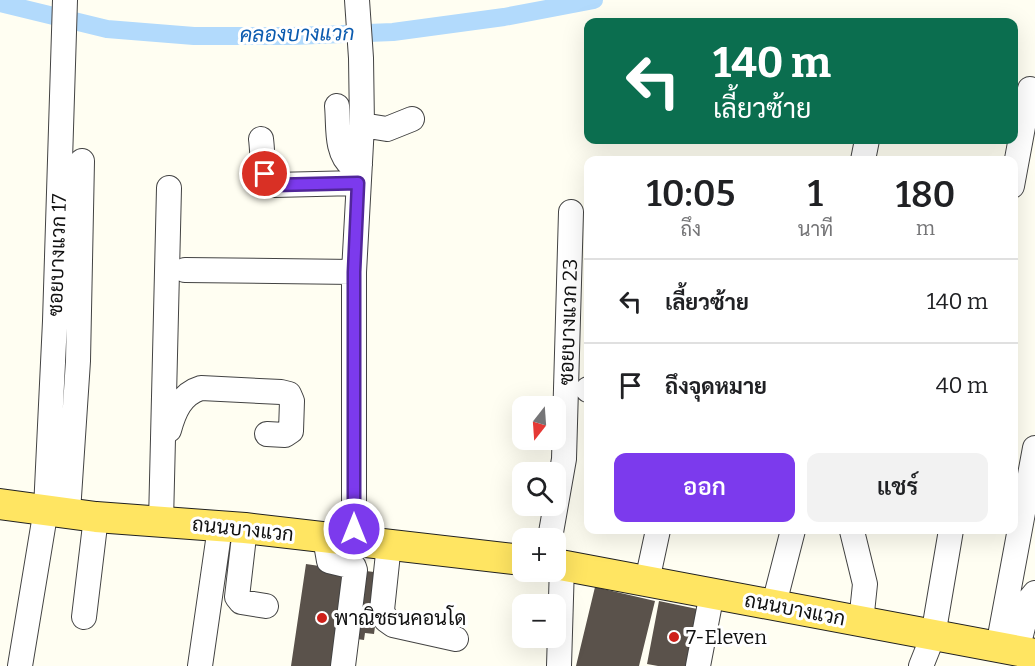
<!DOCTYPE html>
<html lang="th">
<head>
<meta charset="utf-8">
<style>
  body { margin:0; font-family:Bitter,Sarabun,serif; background:#f2f2f2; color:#202124; height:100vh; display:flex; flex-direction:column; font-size:22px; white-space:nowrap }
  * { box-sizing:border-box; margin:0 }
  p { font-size:20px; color:#757577 }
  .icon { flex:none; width:33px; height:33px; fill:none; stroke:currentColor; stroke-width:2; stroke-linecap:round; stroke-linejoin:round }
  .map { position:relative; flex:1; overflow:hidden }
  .panel { position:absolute; left:584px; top:156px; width:434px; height:378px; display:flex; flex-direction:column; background:#fff; border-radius:12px; box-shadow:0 6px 24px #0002 }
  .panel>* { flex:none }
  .hud { position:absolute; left:584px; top:18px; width:434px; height:126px; border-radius:12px; box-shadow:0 6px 24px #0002; background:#0b6e4f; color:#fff; overflow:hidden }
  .needle { width:39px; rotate:197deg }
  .fabs { position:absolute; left:512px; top:396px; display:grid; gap:12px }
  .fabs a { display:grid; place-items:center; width:54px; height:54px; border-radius:12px; background:#fff; box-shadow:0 6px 24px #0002; font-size:30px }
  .pin { position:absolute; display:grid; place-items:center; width:51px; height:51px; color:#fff; margin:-26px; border:3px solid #fff; border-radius:50%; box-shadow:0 2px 6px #0007 }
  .me { position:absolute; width:66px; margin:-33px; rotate:0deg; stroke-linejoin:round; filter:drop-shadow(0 0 4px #0008) }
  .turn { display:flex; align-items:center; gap:21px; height:126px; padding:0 30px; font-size:27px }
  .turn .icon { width:78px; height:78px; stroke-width:2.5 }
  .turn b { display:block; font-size:42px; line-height:51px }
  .eta { display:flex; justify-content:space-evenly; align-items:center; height:102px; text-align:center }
  .eta b { font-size:36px; font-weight:600; line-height:42px }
  .primary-button { display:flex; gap:12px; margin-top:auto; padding:12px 30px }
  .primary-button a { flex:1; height:69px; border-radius:12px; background:#7c3aed; color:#fff; font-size:24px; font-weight:600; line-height:69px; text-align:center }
  .primary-button a+a { background:#f2f2f2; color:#202124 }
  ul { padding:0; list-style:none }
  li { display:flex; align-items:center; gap:18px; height:84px; padding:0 30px; border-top:2px solid #e0e0e0 }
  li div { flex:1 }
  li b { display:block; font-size:22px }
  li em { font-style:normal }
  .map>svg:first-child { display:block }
</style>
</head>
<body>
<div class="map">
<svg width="1035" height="666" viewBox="0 0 1035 666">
  <rect width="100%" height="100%" fill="#fffef2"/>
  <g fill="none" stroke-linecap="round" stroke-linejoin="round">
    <!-- canal -->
    <path stroke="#b2dafc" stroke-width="18" d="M0,3L107,29L194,36H293L393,32L504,17L594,0"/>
  </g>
  <!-- building -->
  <path fill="#5a524b" d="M306,564L353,571L338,666H291Z
    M366,571L382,573L374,634L365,633L364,640L357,639Z
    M595,587L655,601L639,666H576Z
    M659,601L702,610L690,666H658L647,664Z"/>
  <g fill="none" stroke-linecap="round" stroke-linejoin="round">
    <defs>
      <path id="minor" d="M337,106C339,125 335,153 352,166L360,165
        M362,125L387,129L412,119
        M261,139C263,153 261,176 274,185L358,183
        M863,160L867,140
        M1012,186L1030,89
        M185,270L354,272
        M588,389V390
        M169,430C174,412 181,394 201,388L281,392L289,394L292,401L291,431L285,435L267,434
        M68,512L78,361L82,161
        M161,522L169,188
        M245,528L237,597L241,602L266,606
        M852,531L865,584L861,622
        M325,538L329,561L354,567L355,570L343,666
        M550,538L564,459L571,212
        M354,540V272L362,125L361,58L357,0
        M389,544L382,610L386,620L393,625L456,639
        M647,581L658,530
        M774,604L793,530
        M84,617L96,517
        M998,647L1035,448
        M1017,651L1030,599L1035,593
        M20,666L46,509L55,321L65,0
        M200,666L220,527
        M559,666L562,565
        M698,666L712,593
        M921,666L933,636L951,530"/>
      <path id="major" d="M0,504L96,517L245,528L522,560
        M555,564L1035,654"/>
    </defs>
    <!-- minor casing -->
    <use href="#minor" stroke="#434343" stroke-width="26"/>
    <!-- major casing -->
    <use href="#major" stroke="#212121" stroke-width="32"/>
    <!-- minor -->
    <use href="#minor" stroke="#fff" stroke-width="24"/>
    <!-- major -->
    <use href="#major" stroke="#ffe562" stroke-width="30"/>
  </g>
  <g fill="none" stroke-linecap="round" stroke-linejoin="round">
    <defs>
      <path id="route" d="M265,174L269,181L274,185L358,183L354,272V529"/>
    </defs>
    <!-- route casing -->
    <use href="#route" stroke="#51269a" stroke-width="15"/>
    <!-- route -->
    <use href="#route" stroke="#7c3aed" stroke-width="10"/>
  </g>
  <!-- markers -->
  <g fill="#ce1f19" stroke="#fff" stroke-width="2">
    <circle cx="322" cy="618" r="6"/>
    <circle cx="674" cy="637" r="6"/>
  </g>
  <g text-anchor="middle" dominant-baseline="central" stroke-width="6" stroke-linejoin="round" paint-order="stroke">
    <!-- street labels -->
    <g font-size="20" fill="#101010" stroke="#fff">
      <text transform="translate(57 255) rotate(-88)">ซอยบางแวก 17</text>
      <text transform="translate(568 322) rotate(-88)">ซอยบางแวก 23</text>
      <text transform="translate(243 529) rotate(6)">ถนนบางแวก</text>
      <text transform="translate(795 609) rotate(11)">ถนนบางแวก</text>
    </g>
    <!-- poi labels -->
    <g font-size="20" fill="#101010" stroke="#fff" text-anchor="start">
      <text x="334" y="618">พาณิชธนคอนโด</text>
      <text x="686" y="637">7-Eleven</text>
    </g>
    <!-- water labels -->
    <g font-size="21" font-style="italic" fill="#0b5baf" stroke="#fff">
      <text transform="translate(297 34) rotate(-1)">คลองบางแวก</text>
    </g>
  </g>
</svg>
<div class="fabs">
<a><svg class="needle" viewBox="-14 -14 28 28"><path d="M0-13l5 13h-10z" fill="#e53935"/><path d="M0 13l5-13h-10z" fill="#757577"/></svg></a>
<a><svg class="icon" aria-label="search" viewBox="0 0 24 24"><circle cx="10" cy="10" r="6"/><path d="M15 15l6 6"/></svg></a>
<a>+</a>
<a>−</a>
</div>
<div class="pin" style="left:265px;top:174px;background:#d93025"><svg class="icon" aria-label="arrive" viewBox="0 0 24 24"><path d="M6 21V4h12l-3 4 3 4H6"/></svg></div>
<svg class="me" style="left:354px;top:529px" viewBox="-20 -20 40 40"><circle r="17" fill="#7c3aed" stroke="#fff" stroke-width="3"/><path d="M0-11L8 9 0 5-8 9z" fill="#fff"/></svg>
<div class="hud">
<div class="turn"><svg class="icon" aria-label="left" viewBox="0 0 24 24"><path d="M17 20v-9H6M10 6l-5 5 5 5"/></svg><div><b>140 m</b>เลี้ยวซ้าย</div></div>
</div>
<section class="panel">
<div class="eta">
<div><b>10:05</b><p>ถึง</p></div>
<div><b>1</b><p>นาที</p></div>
<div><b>180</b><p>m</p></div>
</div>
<ul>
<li><svg class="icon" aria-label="left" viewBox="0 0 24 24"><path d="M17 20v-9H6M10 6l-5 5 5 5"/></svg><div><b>เลี้ยวซ้าย</b></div><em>140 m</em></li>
<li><svg class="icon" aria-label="arrive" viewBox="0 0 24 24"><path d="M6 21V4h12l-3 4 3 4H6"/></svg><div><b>ถึงจุดหมาย</b></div><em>40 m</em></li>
</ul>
<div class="primary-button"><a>ออก</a><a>แชร์</a></div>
</section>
</div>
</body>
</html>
